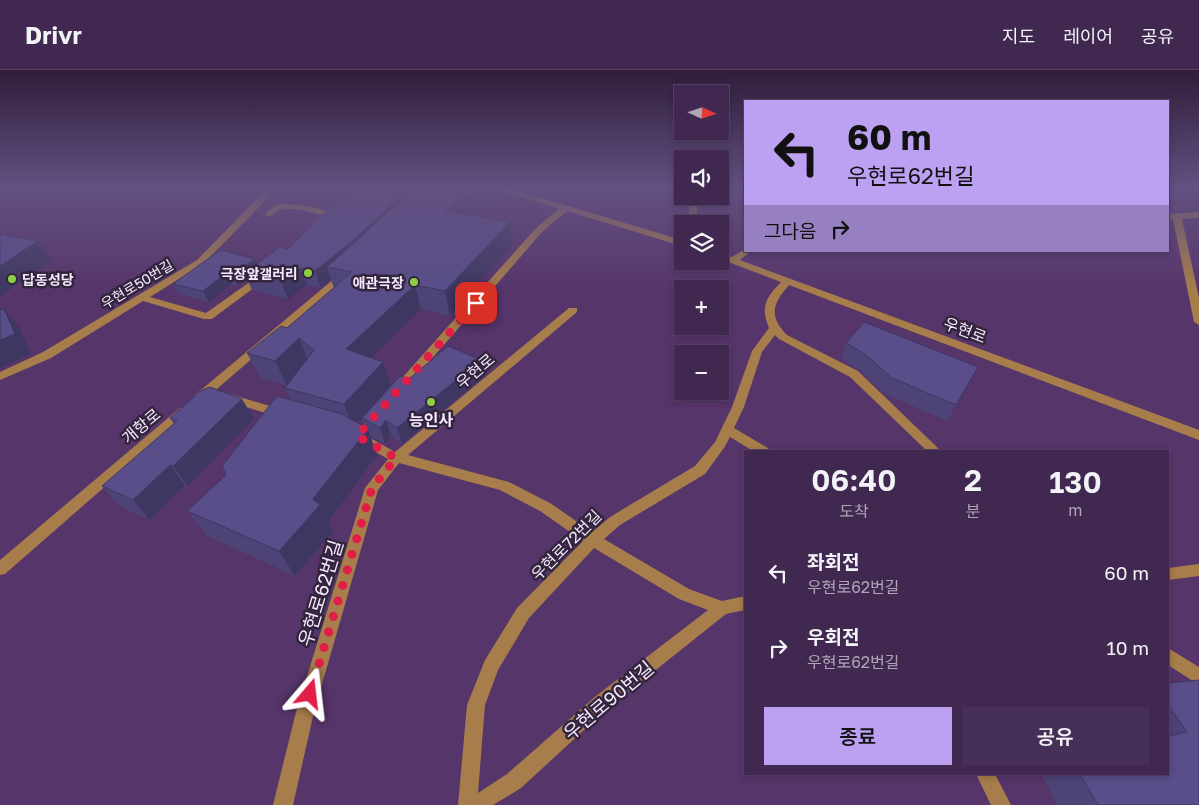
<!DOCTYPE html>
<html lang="ko">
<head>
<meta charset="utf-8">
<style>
  body { margin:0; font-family:"Golos Text","Noto Sans KR",sans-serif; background:#473057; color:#f1f3f6; height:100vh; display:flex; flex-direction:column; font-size:19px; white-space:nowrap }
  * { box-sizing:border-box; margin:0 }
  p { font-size:16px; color:#aea6b7 }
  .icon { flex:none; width:28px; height:28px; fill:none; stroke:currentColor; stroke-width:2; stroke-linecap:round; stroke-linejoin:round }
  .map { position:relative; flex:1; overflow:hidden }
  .sheet { position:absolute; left:744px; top:380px; width:425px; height:325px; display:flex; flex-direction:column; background:#402850; border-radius:0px; box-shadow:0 2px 8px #0003,0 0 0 1px #594467 }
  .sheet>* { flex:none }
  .top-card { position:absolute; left:744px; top:30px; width:425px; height:152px; border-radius:0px; box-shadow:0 2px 8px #0003,0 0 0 1px #594467; background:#bca0f2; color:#111; overflow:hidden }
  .needle { width:32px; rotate:93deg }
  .buttons { position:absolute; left:674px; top:15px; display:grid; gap:10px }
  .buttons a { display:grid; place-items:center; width:55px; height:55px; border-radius:0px; background:#402850; box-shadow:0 2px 8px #0003,0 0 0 1px #594467; font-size:25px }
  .pin { position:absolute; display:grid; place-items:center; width:42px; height:42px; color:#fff; margin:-21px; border-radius:10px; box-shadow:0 2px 8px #0006 }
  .me { position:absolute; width:55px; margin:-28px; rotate:17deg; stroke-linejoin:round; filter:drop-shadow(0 0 4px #0008) }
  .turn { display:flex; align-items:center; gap:18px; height:105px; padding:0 20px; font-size:22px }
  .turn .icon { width:65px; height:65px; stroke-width:2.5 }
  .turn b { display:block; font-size:35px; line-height:42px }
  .then { display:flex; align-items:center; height:48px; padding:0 20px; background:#0003; gap:10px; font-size:19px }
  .eta { display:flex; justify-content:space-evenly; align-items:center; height:85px; text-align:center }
  .eta b { font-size:30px; font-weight:600; line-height:35px }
  .primary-button { display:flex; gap:10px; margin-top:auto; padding:10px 20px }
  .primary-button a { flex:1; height:58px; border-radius:0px; background:#bca0f2; color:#111; font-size:20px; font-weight:600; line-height:58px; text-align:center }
  .primary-button a+a { background:#473057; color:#f1f3f6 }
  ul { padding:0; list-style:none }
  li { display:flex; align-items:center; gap:15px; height:75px; padding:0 20px }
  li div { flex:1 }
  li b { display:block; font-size:19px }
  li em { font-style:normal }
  header { display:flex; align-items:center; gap:30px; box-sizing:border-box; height:70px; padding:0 25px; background:#402850; border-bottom:1px solid #594467 }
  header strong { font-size:24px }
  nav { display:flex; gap:28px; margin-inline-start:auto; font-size:18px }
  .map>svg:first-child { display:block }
</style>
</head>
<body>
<header>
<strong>Drivr</strong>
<nav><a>지도</a><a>레이어</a><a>공유</a></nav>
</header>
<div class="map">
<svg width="1199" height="735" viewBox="0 0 1199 735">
  <rect width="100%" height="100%" fill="#56356a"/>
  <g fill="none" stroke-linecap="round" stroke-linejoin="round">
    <!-- minor -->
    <path fill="#a77d4b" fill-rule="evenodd" d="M263,118H271L266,130L203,194L150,227L206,243L261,204H267V208L212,249H204L143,231L51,288L0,310V302L43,282L197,190L259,127Z
      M494,118H508L682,170V176L567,141L543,161L401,324H393L391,321L393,318L537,157L559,139Z
      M690,126H698L697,144L693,154H685L689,144Z
      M276,135C291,132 330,138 341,148L335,153L332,152V149C322,144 290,136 280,140C274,142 273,147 266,146V142Z
      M1199,142V148L1182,149L1199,228V255L1194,252L1173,149H1168V144Z
      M745,179V181H751L740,190L1199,360V370L789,215C773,233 768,246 787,265L858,301L941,381H927L850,307L779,269L775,265L762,282L744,337L734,358L768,378L769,381H753L730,367L724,378L705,404L620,455L604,469L689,519L722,531L745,526V540L726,544L608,638L521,718L493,735H458L467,635L485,590L517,538L583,471L540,441L500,420L399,393L378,420L314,642L293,735H273L296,642L365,418L388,389L355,370L353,367L355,364H363L395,382L569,238H577V242L408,385L509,412L550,433L592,462L610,447L695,396L715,372L732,337L752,281L769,258C760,236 766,228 781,212L720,189V183L732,187ZM594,478L679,529L708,540L596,626L507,704L478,723L485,635L498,600L529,548Z
      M344,202L349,205L347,207L203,331H195L193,328L195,325L341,203Z
      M230,324L286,341L288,344L282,348L226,331L224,328Z
      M184,337L190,341L188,344L5,504L0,505V490L180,338Z
      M1199,494V506L1168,510V498Z
      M1168,578L1199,597V615L1168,595Z
      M976,704H995L1011,735H991Z"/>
  </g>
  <!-- wall -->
  <path fill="#4d4377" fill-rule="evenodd" d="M406,121L407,125L483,138L474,146L510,152L512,175L450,246L421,239L371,288L383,292L391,316L409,309L484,306L402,374L391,366L385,374L370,366L377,385L328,452L333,461L295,506L207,466L187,441L226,405L291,330L285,318L287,316L260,308L247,283L287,258L334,218L331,209L321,218L307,215L288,229L252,220L247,209L238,216L231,214L209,232L179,224L173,214L255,189L257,194ZM362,349L365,358L358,354Z
    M846,273L978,297L947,351L885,324L859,300L841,289Z
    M170,348L254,349L188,416L185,415L150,450L119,436L102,416L174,354Z
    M1199,610V735H1058L1041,704H1168V613Z"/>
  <!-- shaded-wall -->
  <path fill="#3e3761" d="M23,118H31L25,121Z
    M476,118H481L483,138L449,164L445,141Z
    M406,121L410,137L327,197L331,209L321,218L315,201Z
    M510,152L512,175L450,246L445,221Z
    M38,171L51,191L0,226V196Z
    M255,189L259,200L245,203L247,209L238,216L233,205Z
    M301,198L307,215L288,229L281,212Z
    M225,204L231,214L209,232L203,221Z
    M415,215L421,239L355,304L346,279Z
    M4,239L20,259L31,284L0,298V270Z
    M299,268L309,293L287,316L275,291Z
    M481,290L484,306L402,374L397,358Z
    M383,292L391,317L353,359L344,334Z
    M242,329L254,349L188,416L173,396Z
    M386,350L391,366L385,374L380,358Z
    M368,359L377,385L328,452L333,461L295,506L279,481L313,429Z
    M170,395L185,415L150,450L133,430Z"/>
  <!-- building -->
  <path fill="#594e8a" stroke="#3e3761" d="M356,118H392L406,121L351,172L315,201L301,198L281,212L245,203L280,177L288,179L319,147L337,134V131Z
    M415,118H476L445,141L510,152L445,221L415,215L346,279L383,292L344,334L285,318L314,280L299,268L275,291L247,283L281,256L287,258L352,202L327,197Z
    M0,164L38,171L0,196Z
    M220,180L255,189L233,205L225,204L203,221L173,214Z
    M4,239L15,264L0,270V240Z
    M864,252L978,297L956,335L892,308L865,284L846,273Z
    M448,276L481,290L397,358L386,350L380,358L362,348L400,306L409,309Z
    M210,317L242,329L173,396L170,395L133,430L102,416L177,351L170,348L202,320Z
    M277,326L342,344L368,359L313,429L320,435L279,481L187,441L226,405L222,396Z
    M1199,610V735H1098L1080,704H1168V666L1187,662L1168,635V613Z"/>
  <!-- sky -->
  <linearGradient id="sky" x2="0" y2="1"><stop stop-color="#2f1d3a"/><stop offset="0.53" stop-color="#625181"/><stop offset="1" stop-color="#625181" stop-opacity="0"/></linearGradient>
  <rect width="1199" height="221" fill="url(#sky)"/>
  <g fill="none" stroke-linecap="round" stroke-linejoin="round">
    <!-- route -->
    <path stroke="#e11d48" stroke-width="9" stroke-dasharray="0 16.2" d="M310,624L372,418L396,388L357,366L476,233"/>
  </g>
  <!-- markers -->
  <g fill="#8ece43" stroke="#33253d" stroke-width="2">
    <circle cx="308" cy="203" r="5"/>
    <circle cx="12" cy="209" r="5"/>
    <circle cx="414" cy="212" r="5"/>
    <circle cx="431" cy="332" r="5"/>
  </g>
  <g text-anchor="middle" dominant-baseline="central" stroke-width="5" stroke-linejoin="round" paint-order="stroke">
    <!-- far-poi labels -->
    <g font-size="14" font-weight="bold" fill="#f4e9fd" stroke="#33253d" text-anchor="end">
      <text x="298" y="203">극장앞갤러리</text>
      <text x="22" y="209" text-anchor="start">답동성당</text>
      <text x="404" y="212">애관극장</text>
    </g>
    <!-- far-street labels -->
    <g font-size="14" fill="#f4e9fd" stroke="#33253d">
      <text transform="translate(137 214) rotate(-31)">우현로50번길</text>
    </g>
    <!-- street labels -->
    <g font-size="16" fill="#f4e9fd" stroke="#33253d">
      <text transform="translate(965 260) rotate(21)">우현로</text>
      <text transform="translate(475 301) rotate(-40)">우현로</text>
      <text transform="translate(141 356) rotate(-40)">개항로</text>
      <text transform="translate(566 475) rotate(-45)">우현로72번길</text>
    </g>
    <!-- poi labels -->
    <g font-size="16" font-weight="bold" fill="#f4e9fd" stroke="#33253d">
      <text x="431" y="350">능인사</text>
    </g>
    <!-- near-street labels -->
    <g font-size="19" fill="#f4e9fd" stroke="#33253d">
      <text transform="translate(320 523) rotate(-73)">우현로62번길</text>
      <text transform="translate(608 630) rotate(-40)">우현로90번길</text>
    </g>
  </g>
</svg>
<div class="buttons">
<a><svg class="needle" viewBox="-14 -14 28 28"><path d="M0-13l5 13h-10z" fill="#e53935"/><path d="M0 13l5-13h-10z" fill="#aea6b7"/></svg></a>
<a><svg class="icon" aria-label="sound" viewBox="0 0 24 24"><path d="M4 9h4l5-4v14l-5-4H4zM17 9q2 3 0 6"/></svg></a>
<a><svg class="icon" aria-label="layers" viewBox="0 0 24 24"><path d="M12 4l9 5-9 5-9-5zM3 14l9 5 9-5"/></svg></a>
<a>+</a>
<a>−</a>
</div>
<div class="pin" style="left:476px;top:233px;background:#d93025"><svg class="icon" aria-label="arrive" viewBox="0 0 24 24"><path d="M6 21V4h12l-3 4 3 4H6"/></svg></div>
<svg class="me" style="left:310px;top:624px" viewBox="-20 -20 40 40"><path d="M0-17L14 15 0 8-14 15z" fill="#e11d48" stroke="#fff" stroke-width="4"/></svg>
<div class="top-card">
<div class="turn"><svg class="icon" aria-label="left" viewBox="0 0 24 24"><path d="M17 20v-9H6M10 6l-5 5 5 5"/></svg><div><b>60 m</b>우현로62번길</div></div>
<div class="then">그다음<svg class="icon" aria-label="right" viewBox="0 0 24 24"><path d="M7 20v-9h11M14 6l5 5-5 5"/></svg></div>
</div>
<section class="sheet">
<div class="eta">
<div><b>06:40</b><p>도착</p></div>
<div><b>2</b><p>분</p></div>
<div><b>130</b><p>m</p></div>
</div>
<ul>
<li><svg class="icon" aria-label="left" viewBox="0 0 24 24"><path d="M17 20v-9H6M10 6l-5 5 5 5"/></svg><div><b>좌회전</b><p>우현로62번길</p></div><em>60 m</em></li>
<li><svg class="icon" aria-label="right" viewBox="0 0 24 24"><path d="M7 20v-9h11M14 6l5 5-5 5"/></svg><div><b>우회전</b><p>우현로62번길</p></div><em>10 m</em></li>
</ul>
<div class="primary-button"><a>종료</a><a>공유</a></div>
</section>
</div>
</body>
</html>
